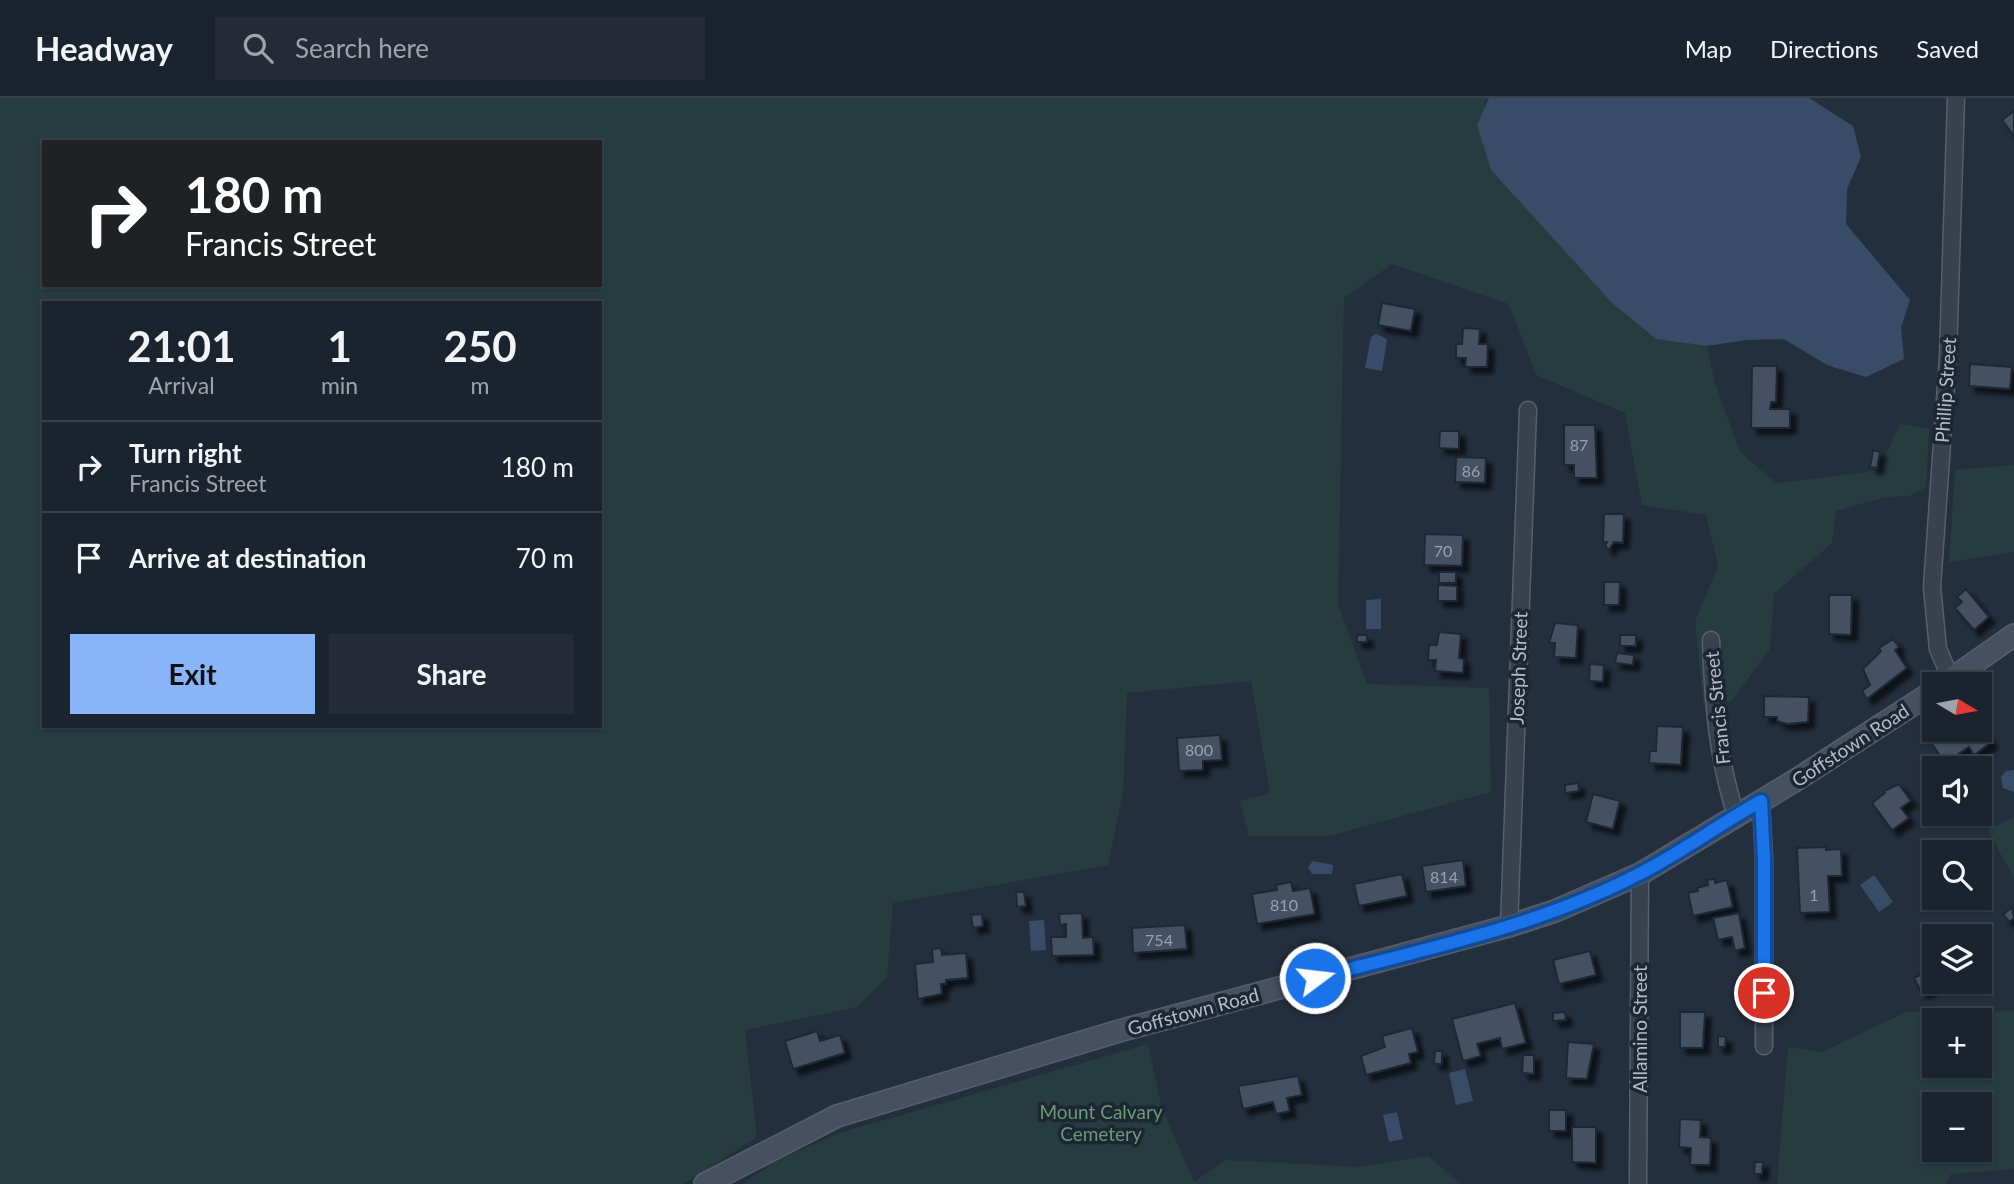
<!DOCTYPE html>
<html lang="en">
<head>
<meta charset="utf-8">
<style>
  body { margin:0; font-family:Lato,sans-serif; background:#242b36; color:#f1f3f6; height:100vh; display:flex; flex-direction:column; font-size:26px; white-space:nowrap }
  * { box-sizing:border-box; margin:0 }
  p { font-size:23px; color:#a0a4aa }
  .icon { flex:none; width:38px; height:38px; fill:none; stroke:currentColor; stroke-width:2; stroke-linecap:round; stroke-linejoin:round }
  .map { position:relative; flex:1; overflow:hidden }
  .side { position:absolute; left:42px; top:203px; width:560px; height:427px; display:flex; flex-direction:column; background:#1b232e; border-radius:0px; box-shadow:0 2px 5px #0004,0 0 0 2px #39404a }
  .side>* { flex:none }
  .guide { position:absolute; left:42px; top:42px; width:560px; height:147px; border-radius:0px; box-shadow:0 2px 5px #0004,0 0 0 2px #39404a; background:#202124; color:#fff; overflow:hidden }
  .needle { width:46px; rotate:100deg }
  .fabs { position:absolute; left:1922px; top:574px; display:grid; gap:14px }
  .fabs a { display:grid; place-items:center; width:70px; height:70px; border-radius:0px; background:#1b232e; box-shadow:0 2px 5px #0004,0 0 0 2px #39404a; font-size:35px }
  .pin { position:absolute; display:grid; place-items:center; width:60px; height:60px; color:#fff; margin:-30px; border:4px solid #fff; border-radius:50%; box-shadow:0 2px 7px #0007 }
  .me { position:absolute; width:77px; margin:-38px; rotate:75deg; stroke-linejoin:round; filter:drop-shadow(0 0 5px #0008) }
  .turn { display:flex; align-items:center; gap:24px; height:147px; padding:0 28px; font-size:32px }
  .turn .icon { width:91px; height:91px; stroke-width:2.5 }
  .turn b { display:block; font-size:49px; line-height:60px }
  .eta { display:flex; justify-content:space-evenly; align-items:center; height:119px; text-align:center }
  .eta b { font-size:42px; font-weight:700; line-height:49px }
  .primary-button { display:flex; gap:14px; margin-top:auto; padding:14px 28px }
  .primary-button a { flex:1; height:80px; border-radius:0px; background:#8ab4f8; color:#111; font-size:28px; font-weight:700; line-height:80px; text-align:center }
  .primary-button a+a { background:#242b36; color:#f1f3f6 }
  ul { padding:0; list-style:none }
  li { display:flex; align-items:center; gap:21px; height:91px; padding:0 28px; border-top:2px solid #39404a }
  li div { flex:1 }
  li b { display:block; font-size:26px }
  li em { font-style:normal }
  header { display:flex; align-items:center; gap:42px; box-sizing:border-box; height:98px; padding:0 35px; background:#1b232e; border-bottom:2px solid #39404a }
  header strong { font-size:33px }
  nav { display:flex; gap:38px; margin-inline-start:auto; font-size:24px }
  .search { width:490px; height:63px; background:#242b36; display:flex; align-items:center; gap:18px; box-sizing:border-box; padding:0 24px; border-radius:0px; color:#a0a4aa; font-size:26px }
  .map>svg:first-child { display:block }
</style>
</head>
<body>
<header>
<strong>Headway</strong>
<div class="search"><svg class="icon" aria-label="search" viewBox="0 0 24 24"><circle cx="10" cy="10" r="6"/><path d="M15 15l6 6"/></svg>Search here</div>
<nav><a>Map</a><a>Directions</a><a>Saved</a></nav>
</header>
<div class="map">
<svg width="2014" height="1086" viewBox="0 0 2014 1086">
  <defs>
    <filter id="shadow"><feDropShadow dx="6" dy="6" stdDeviation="2" flood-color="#0009"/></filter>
  </defs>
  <rect width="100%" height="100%" fill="#242f3e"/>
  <!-- green -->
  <path fill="#263c3f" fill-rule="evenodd" d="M0,0H1489L1485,5L1491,72L1612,205L1656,241L1707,248L1715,285L1740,354L1776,385L1870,374L1880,370L1900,326L1929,331L1926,389L1910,398L1885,399L1836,413L1832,445L1774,496L1770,551L1731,603L1703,605L1695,524L1718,468L1706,417L1642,407L1625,315L1536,277L1509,206L1392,166L1344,200L1338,506L1367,586L1489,590L1491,694L1329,738H1249L1240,703L1270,695L1251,583L1127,595L1123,695L1108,767L893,805L887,880L857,909L745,932L757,1039L684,1086H0ZM44,44H600V187H44ZM44,205H600V628H44Z
    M2014,367V454L1949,464L1955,372Z
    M2014,719V781L1988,732Z
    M2014,913V1071L1951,1076L1945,1086H1777L1788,949L1822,954L1906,914ZM1979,922V968H1934V922ZM1979,1006V1052H1934V1006Z
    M1148,946L1161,1007L1194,1084L1226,1062L1357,1069L1428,1058L1461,1086H743L778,1062L839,1035Z"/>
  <!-- water -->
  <path fill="#394c67" d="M1489,0H1809L1853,28L1861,59L1847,91L1846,126L1910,202L1901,230L1904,261L1866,279L1827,267L1784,241L1746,242L1707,248L1656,241L1612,205L1491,72L1477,27Z
    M1376,236L1387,241L1382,273L1365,270L1371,239Z
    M1381,501V531H1366V502Z
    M2014,672V694L2003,690L2001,679L2006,673Z
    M1313,763L1333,767L1332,776H1312L1308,769Z
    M1874,777L1893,804L1879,814L1860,787Z
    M1044,822L1046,852L1031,853L1029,823Z
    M1465,971L1473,1003L1456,1007L1449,975Z
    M1397,1014L1403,1041L1389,1044L1383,1017Z"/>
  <!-- building -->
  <path fill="#455162" stroke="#1f2835" stroke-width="2" filter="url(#shadow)" d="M2014,13V38L2002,22Z
    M1382,205L1415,211L1411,233L1378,227Z
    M1463,230L1480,231L1479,246H1488L1487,269H1465L1466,260H1456V246H1462Z
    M1970,266L2012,269L2010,291L1969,288Z
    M1752,268H1777L1776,304H1771L1770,311H1790V330H1751Z
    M1564,327H1595L1597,380H1574V367H1564Z
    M1440,333H1459V351L1439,350Z
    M1873,352L1880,354L1877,370L1870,369Z
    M1456,359L1486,360L1485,385L1455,384Z
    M1604,416H1624L1623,445L1614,444L1609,452L1605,448L1607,444H1603Z
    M1425,436L1463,437L1462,468L1424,467Z
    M1439,474H1456V485H1439Z
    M1604,484H1620L1619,507H1604Z
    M1438,487L1457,488V503H1438Z
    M1966,491L1989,519L1974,532L1955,510L1962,504L1957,499Z
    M1829,497H1852L1851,537L1829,536Z
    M1555,525L1578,527L1576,560L1554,559L1555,545H1549Z
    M1439,534L1461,536L1459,560L1464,561L1463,575L1435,573L1436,562H1428L1429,547H1437Z
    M1357,537H1367V544H1357Z
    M1620,537H1636V548H1620Z
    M1893,541L1899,549L1895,552L1907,570L1867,601L1862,593L1870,587L1863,571L1881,553L1879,550Z
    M1617,555L1634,557L1633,567L1615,565Z
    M1590,566L1604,567L1603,584L1589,583Z
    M1764,598L1809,599L1808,624L1787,626L1777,623V619H1764Z
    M1979,625L1992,644L1974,657L1969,649L1945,665L1932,646L1953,632H1960L1963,636L1969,632H1979Z
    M1657,628L1683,629L1681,667L1649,665L1650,653H1656Z
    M1220,637L1222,662L1203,663V672L1179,673L1177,640Z
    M1578,685L1579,693L1565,695V687Z
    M1899,686L1911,703L1901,710L1909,720L1892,732L1872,705L1885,695L1884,693Z
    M1593,696L1620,703L1613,731L1586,724Z
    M1826,749V752L1841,751L1842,778H1828L1830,814L1800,815L1797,750Z
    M1463,762L1466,788L1426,794L1422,768Z
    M1402,776L1407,798L1359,808L1354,786Z
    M1715,781V785L1727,782L1733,809L1693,818L1688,795L1698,793L1697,790L1708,787L1707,782Z
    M1291,784L1293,793L1310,790L1315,816L1257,826L1252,796L1277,792L1276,787Z
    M1016,794H1024L1026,808L1017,809Z
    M2012,809L2014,820L2010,824L2003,817Z
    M1082,815L1083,840L1093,839L1094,857L1052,858L1051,839H1066V826L1060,827L1059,816Z
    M1739,815L1745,850L1735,853L1732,839L1718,842L1713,820Z
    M982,816L983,828L973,830L971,817Z
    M1185,827L1187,851L1133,855L1132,830Z
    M941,850L942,857L966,855L968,880L946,882V886H941L942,896L918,901L915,866L933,864L932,851Z
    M1590,853L1596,877L1559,886L1553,862Z
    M1924,875L1932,890L1922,895L1914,880Z
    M1515,905L1526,945L1502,951L1500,940L1477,946L1481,958L1463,963L1452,921Z
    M1565,914L1566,922L1553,923V915Z
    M1680,914H1705L1703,950H1680Z
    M1412,930L1418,954L1409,956L1411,965L1366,977L1361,958L1385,949L1382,938Z
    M817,933L820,943L840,937L845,955L793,971L785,943Z
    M1718,938L1726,939L1725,949H1718Z
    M1568,944L1594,946L1587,981L1566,980Z
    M1435,953H1442V966H1434Z
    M1523,957H1534V976L1522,975Z
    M1298,978L1302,997L1287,1000L1290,1013L1276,1016L1273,1004L1243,1011L1238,988Z
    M1549,1012H1566V1033H1549Z
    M1680,1021L1701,1022L1700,1039L1711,1040L1710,1067H1690L1691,1050L1679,1049Z
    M1572,1029H1596V1065L1572,1064Z
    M1755,1064H1763L1762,1076H1754Z"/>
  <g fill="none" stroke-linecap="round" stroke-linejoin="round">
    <defs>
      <path id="street" d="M1711,542C1713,603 1717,659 1736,717
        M1951,581L1938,551L1932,489L1948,259L1956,0
        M1761,703L1764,761V948
        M1509,828L1528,312
        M1638,1086L1640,776"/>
      <path id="secondary" d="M1944,586L2014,537
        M705,1086L837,1018L1119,933L1509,828L1555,813L1640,776L1796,682L1934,593"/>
    </defs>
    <!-- street casing -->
    <use href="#street" stroke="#565f6c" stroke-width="19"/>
    <!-- secondary casing -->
    <use href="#secondary" stroke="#565f6c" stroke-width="24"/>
    <!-- street -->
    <use href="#street" stroke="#38414e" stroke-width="16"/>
    <!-- secondary -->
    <use href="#secondary" stroke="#465061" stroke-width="21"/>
  </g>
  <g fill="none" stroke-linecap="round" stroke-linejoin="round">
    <defs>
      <path id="route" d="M1315,880C1425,851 1540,828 1641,775C1682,754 1720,726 1761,703L1764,761V895"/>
    </defs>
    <!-- route casing -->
    <use href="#route" stroke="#114b97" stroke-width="18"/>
    <!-- route -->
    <use href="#route" stroke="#1a73e8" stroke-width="12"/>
  </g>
  <g text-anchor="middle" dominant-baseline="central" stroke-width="7" stroke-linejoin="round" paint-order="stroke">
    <!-- number labels -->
    <g font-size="16" fill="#98a1af">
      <text x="1579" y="346">87</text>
      <text x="1471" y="372">86</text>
      <text x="1443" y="452">70</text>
      <text x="1199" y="651">800</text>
      <text x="1444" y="778">814</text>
      <text x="1814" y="796">1</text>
      <text x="1284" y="806">810</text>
      <text x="1159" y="841">754</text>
    </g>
    <!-- street labels -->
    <g font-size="19" fill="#b4bcc9" stroke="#1d2633">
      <text transform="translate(1945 292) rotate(-86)">Phillip Street</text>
      <text transform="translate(1518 570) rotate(-88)">Joseph Street</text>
      <text transform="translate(1717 610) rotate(-96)">Francis Street</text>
      <text transform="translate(1850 647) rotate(-33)">Goffstown Road</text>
      <text transform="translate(1193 913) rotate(-15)">Goffstown Road</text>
      <text transform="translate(1639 931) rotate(-90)">Allamino Street</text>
    </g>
    <!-- park labels -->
    <g font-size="19" fill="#6b9a76" stroke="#1d2633">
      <text x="1101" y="1013">Mount Calvary<tspan x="1101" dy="22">Cemetery</tspan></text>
    </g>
  </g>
</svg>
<div class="fabs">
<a><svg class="needle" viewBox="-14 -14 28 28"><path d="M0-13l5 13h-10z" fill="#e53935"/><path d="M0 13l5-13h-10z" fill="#a0a4aa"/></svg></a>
<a><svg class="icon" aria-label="sound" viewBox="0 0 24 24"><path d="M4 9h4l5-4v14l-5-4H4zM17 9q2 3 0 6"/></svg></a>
<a><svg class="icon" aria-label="search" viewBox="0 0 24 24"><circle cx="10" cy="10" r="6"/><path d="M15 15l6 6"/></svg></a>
<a><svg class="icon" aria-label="layers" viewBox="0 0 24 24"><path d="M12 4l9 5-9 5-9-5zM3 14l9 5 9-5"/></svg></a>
<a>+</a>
<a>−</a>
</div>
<div class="pin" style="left:1764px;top:895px;background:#d93025"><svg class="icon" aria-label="arrive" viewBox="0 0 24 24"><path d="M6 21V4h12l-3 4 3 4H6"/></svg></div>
<svg class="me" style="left:1315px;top:880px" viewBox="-20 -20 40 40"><circle r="17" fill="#1a73e8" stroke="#fff" stroke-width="3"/><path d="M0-11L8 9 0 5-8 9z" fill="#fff"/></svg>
<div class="guide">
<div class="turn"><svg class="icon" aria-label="right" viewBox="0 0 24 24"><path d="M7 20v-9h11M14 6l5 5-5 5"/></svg><div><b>180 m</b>Francis Street</div></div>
</div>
<section class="side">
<div class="eta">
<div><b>21:01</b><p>Arrival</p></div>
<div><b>1</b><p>min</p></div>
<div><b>250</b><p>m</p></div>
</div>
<ul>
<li><svg class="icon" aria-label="right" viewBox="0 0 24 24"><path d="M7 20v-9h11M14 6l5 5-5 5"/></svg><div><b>Turn right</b><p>Francis Street</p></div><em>180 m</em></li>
<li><svg class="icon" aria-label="arrive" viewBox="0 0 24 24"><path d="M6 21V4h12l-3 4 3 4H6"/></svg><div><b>Arrive at destination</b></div><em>70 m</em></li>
</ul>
<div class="primary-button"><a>Exit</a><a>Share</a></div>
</section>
</div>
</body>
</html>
